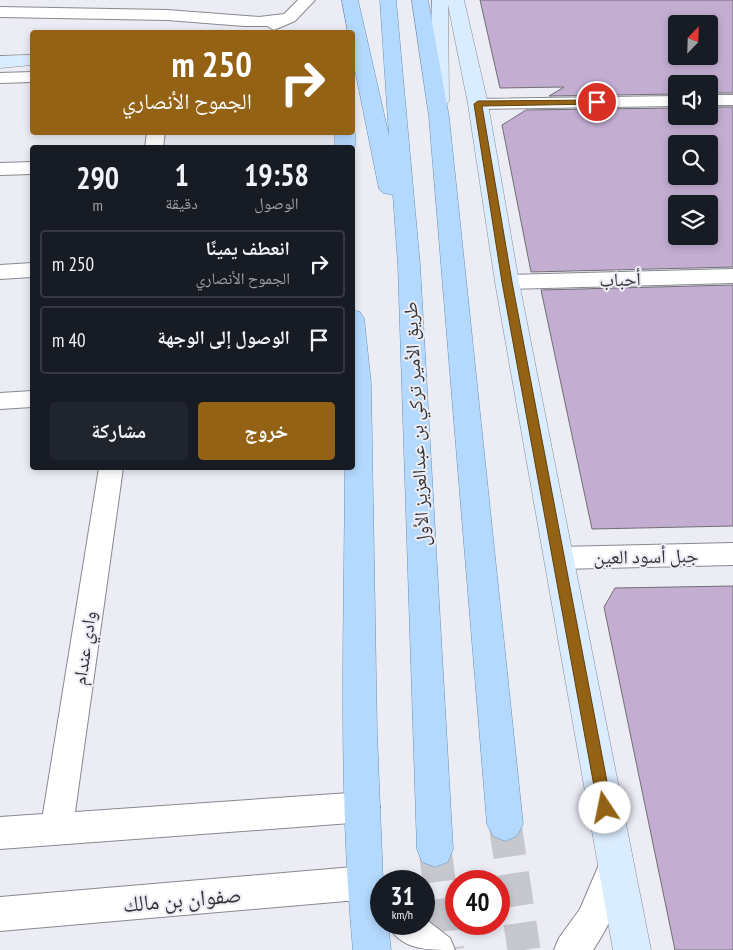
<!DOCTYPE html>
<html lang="ar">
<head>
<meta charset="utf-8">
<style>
  body { margin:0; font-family:"PT Sans Narrow","Noto Naskh Arabic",sans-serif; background:#20242c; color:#f1f3f6; direction:rtl; height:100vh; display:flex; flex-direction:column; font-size:19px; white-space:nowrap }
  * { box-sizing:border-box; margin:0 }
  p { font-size:16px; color:#9ea1a6 }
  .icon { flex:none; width:28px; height:28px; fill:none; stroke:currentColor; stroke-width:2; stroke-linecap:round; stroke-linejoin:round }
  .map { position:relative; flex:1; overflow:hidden; direction:ltr }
  .panel { position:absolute; left:30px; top:145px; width:325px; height:325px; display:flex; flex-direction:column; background:#171b24; border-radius:5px; box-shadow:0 2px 8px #0003; direction:rtl }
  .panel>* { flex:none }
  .guide { position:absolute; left:30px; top:30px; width:325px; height:105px; border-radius:5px; box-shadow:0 2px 8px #0003; direction:rtl; background:#946214; color:#fff; overflow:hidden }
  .needle { width:32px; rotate:23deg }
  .tools { position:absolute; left:668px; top:15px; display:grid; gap:10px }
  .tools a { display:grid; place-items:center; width:50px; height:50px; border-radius:5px; background:#171b24; box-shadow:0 2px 8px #0003; font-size:25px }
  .speed { position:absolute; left:370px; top:870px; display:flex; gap:10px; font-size:25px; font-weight:700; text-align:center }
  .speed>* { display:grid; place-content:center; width:65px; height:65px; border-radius:50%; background:#171b24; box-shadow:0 2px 8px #0003; line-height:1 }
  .speed small { font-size:12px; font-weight:400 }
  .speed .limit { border:8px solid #d22; background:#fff; color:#111 }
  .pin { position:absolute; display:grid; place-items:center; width:42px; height:42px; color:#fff; margin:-21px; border:2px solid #fff; border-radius:50%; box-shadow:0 1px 5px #0007 }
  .me { position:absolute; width:55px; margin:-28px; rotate:349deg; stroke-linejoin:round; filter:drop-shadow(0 0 4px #0008) }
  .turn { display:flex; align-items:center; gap:18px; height:105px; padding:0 20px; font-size:22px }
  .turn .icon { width:65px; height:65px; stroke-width:2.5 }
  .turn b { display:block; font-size:35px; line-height:42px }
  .eta { display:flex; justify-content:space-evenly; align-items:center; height:85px; text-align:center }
  .eta b { font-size:30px; font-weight:700; line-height:35px }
  .button { display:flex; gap:10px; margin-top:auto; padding:10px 20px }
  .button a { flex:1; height:58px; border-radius:5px; background:#946214; color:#fff; font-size:20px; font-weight:700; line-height:58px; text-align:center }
  .button a+a { background:#20242c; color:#f1f3f6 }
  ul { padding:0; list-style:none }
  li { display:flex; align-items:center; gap:15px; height:68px; margin:0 10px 8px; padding:0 10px; border:2px solid #363941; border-radius:5px }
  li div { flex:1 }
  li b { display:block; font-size:19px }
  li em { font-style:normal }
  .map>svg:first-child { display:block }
</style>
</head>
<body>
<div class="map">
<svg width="733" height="950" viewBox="0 0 733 950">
  <rect width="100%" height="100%" fill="#ebecf4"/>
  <!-- building -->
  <path fill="#c3aed2" stroke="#716e74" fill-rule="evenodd" d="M480,0H733V93H709V84H676V94L549,96L564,87L500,88ZM676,24H709V56H676Z
    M709,107H733V267L531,272L502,125L526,110L676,108V116H709ZM676,144H709V176H676ZM676,204H709V236H676Z
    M733,285V526L592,529L541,290Z
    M733,586V950H675L604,607L615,588Z"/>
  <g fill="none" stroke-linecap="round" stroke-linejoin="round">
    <!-- primary-tunnel -->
    <path stroke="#c7c7ce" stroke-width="33" stroke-dasharray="33 17" stroke-linecap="butt" d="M505,824L524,950
      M435,849L448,950"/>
    <defs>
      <path id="street" d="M298,0H315L295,21L274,30L267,26H244L167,20L0,17V7L167,10L259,17L284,14Z
        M32,72V82L0,83V73Z
        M709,95H733V105H709Z
        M676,96V106L478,109L472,108L469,104L472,100L478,99Z
        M147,132H165L163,148H145Z
        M32,162V174L0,175V163Z
        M32,263V277L0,279V265Z
        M733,269V283L507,289L500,287L496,282L500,277L507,275Z
        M32,391V407L0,409V393Z
        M99,468H123L75,812L364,792L375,796L380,807L375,818L364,822L0,849V817L43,814Z
        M733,543V565L559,569L550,566L546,558L550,550L559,547Z
        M616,849L628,853L632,865C622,894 611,924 593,950H554L559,938L580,909L604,853Z
        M365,866L377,871L385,881H381V919L369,914L358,900L0,931V897Z
        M424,918L450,938L455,950C425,950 401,950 387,924H424Z"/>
      <path id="secondary" d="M432,0H464L488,104L519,282L651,950H613L495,282L468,104L448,5L449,101L446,105L439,107L432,105L429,101Z
        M32,55V65L0,68V56Z"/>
      <path id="primary" d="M342,0H358L389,136L380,0H396L420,265L453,849L448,862L435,867L422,862L417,849L398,265L393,195L383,193L379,189L352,55V32H348Z
        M412,0H428L449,117L523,824L517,836L505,841L493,836L487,824L429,117Z
        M352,128C357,134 357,146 352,152V148H335V132H352Z
        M352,310L360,312L364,318L371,383L377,733L383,881H381V924H388L391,950H353C338,790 344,628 345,468H352Z"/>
    </defs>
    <!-- street casing -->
    <use href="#street" stroke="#888990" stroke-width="2"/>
    <!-- secondary casing -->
    <use href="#secondary" stroke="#888990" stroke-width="1"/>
    <!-- primary casing -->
    <use href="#primary" stroke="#678fb9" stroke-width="1"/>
    <!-- street -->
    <use href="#street" fill="#fff" fill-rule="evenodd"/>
    <!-- secondary -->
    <use href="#secondary" fill="#daecff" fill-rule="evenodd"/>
    <!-- primary -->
    <use href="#primary" fill="#b4d9fe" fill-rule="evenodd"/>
  </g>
  <!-- route -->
  <path fill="#946214" stroke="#60400d" d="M597,100L601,102L600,104L482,106L512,282L612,808L610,813L605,815L600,813L598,808L502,282L474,104L478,101Z"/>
  <g text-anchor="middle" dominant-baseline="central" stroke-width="4" stroke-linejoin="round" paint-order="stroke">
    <!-- street labels -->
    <g font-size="19" fill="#353538" stroke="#ebecf4">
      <text transform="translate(620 279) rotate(-2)">أحباب</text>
      <text transform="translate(416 424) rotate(-93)">طريق الأمير تركي بن عبدالعزيز الأول</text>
      <text transform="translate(646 556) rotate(-1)">جبل أسود العين</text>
      <text transform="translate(84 648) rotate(-82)">وادي عندام</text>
    </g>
    <!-- near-street labels -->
    <g font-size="22" fill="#353538" stroke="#ebecf4">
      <text transform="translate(182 899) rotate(-5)">صفوان بن مالك</text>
    </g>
  </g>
</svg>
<div class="tools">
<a><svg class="needle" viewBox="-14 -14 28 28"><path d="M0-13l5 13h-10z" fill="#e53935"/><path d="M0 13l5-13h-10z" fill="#9ea1a6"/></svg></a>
<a><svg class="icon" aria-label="sound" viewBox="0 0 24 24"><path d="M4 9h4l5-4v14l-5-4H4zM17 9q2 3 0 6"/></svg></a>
<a><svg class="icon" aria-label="search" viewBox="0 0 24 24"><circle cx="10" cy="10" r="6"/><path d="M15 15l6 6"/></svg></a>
<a><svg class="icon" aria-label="layers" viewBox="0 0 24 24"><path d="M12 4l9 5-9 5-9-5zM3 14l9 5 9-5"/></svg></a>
</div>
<div class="speed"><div>31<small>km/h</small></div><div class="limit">40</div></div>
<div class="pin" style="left:597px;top:102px;background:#d93025"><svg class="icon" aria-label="arrive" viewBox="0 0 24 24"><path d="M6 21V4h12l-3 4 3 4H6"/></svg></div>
<svg class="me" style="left:605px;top:808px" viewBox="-20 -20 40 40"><circle r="19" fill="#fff"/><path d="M0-13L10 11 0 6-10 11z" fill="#946214"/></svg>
<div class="guide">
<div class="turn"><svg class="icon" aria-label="right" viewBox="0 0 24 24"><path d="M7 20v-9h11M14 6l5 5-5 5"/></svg><div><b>250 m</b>الجموح الأنصاري</div></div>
</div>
<section class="panel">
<div class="eta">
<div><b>19:58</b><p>الوصول</p></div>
<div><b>1</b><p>دقيقة</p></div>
<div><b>290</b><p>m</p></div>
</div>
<ul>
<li><svg class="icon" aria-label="right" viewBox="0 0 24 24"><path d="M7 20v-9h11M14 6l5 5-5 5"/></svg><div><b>انعطف يمينًا</b><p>الجموح الأنصاري</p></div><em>250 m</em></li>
<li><svg class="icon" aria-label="arrive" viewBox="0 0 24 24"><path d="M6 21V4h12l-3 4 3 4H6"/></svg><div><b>الوصول إلى الوجهة</b></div><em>40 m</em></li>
</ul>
<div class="button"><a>خروج</a><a>مشاركة</a></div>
</section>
</div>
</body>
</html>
